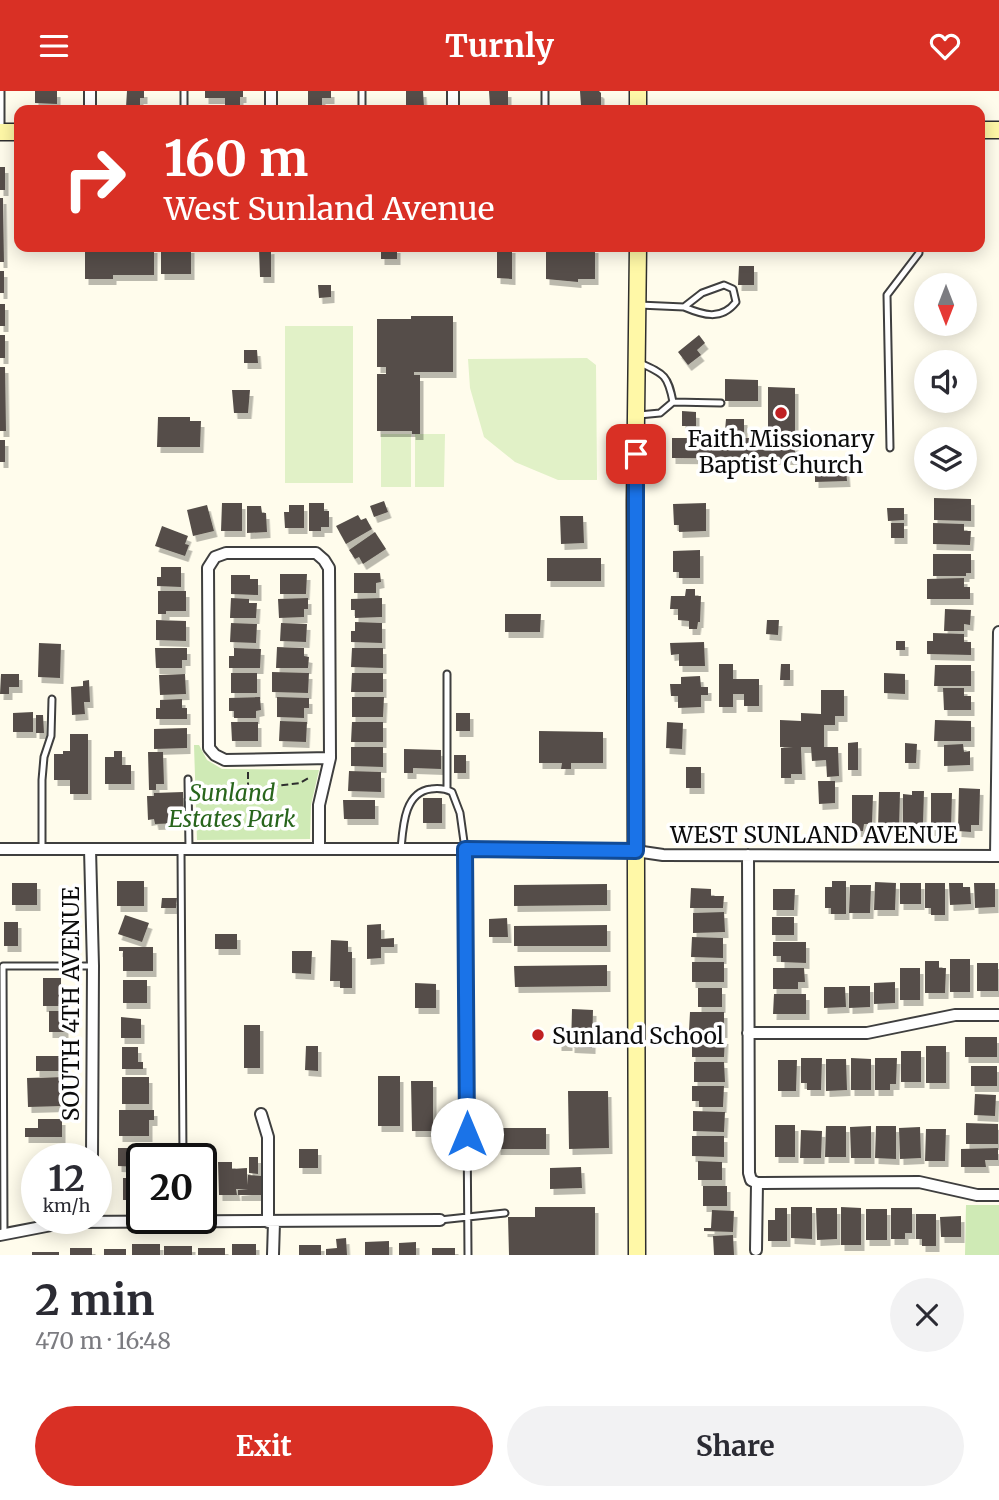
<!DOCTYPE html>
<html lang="en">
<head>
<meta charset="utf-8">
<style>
  body { margin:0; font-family:Merriweather,serif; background:#f2f2f3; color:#2b2b33; height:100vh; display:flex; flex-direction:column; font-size:26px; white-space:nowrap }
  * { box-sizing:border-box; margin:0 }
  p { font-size:23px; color:#7c7c81 }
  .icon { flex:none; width:38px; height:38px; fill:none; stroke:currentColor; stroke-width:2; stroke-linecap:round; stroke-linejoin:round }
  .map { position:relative; height:1164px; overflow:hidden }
  .sheet { display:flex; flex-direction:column; background:#fff; flex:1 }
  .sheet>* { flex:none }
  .guide { position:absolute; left:14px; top:14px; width:971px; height:147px; border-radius:14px; box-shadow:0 4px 18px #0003; background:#d93025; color:#fff; overflow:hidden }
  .needle { width:46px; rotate:180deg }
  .fabs { position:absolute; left:914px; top:182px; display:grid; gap:14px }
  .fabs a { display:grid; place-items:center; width:63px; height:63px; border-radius:50%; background:#fff; box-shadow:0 4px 18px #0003; font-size:35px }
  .speed { position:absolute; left:21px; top:1052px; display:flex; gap:14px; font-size:35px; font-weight:700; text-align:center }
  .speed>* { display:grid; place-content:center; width:91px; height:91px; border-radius:50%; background:#fff; box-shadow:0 4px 18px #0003; line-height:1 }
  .speed small { font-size:18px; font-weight:400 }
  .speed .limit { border:4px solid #111; border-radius:10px; background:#fff; color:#111 }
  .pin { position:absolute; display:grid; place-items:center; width:60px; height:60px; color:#fff; margin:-30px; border-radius:14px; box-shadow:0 4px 10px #0006 }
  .me { position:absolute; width:77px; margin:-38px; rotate:0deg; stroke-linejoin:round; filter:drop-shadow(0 0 5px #0008) }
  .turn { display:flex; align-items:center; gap:24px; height:147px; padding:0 35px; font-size:32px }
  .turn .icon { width:91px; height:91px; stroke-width:2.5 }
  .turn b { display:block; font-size:49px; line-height:60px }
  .round { display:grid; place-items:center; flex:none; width:74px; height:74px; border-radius:37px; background:#f2f2f3 }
  .summary { display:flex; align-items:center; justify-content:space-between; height:119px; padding:0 35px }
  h1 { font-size:42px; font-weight:700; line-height:52px }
  .primary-button { display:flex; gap:14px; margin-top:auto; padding:14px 35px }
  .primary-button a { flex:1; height:80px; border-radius:42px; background:#d93025; color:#fff; font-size:28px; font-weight:700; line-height:80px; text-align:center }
  .primary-button a+a { background:#f2f2f3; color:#2b2b33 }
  header { display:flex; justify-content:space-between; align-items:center; height:91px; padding:0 35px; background:#d93025; color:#fff; font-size:32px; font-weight:700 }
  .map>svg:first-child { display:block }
</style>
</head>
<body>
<header><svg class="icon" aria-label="menu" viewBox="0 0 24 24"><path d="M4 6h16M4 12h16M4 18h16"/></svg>Turnly<svg class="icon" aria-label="heart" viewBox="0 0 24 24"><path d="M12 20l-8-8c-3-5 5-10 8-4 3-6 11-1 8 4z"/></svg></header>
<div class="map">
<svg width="999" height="1164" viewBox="0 0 999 1164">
  <defs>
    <filter id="shadow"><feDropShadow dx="3.5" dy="6" stdDeviation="0" flood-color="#0004"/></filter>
  </defs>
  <rect width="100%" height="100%" fill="#fffcec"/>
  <!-- green -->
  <path fill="#cfeab5" d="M194,654H199L207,669L222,678L319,679L311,714L310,748L197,749Z
    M966,1114H999V1164H965Z"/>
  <!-- pitch -->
  <path fill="#e1f1c7" d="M285,235H353V392H285Z
    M587,267L596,274L597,389H558L515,371L484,346L470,297L468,268Z
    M381,343H411V396H381Z
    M415,343H445L444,396H415Z"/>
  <!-- building -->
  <path fill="#554e49" filter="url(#shadow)" d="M35,0H57V13L35,12Z
    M127,0H144V7H140V16H126Z
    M205,0H243V6H240V16H225V7H205Z
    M308,0H331V7H322V15L308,16Z
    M406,0H423L424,16H406Z
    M489,0H508V15H490Z
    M580,0H599L601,2V15H581Z
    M0,76H5V99H0Z
    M0,107H3L4,171H0Z
    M85,156H154V184H113V188H85Z
    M161,156H191V183H161Z
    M381,156H397V168H381Z
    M497,156H512V188L497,187Z
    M546,156H595V188H578V191L546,188Z
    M271,157V186H260L259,158Z
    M739,175H754V194H738Z
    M0,180H4V202H0Z
    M318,194H331V206L319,207Z
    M0,213H5V235H0Z
    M411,225H453V281H414V284H420V343H412V340H377V283H386V276H377V228H411Z
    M0,244H5V267H0Z
    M699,244L705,252L697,259L701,264L688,274L678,261Z
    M244,259H257L258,272H244Z
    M0,276H5L6,340H0Z
    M725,288L758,289V310H725Z
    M768,296L795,297V368L672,367V347H768Z
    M232,299H250L248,322H234Z
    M682,320L696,321V335H682Z
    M158,326H190V330H201L200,356H157Z
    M726,328H744V341L725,340Z
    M0,349H5V371H0Z
    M815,379H846L847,390L815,391Z
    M934,407L971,408V430L934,429Z
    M384,410L388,421L374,426L370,415Z
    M222,412H242V440H221Z
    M309,412H324V420H329V436H321V440H309Z
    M706,412V440L679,441V434H674L673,413Z
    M207,414L214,440L193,445L187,419Z
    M289,414H304V437H285L284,421H289Z
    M247,415H261L262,422H266L267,441L247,442Z
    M887,417H904V429L888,430Z
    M358,424L361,429L366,427L372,438L346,453L336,435Z
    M560,425H583L584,452L561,453Z
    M891,432H904V447H891Z
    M933,432L964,433V440H971L970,454L933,453Z
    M162,435L188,445L185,453L189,454L185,465L155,455Z
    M375,441L386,458L363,473L359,466L355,468L349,459Z
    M700,459V487H679V481H673V460Z
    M933,463H971V482H966V485H933Z
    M547,467H601V490H547Z
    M161,476H181V496L157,495V486H161Z
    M354,482H380L381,491L376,492V502H354Z
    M280,483H307L306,503H280Z
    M231,484H250V488H258V504L231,503Z
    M964,487V496H970V508H927V488Z
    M686,498H695V505H701L700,531H698L697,538H689V530L678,529V518H670L671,505H685Z
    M158,500H186V520H166V523H158Z
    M231,507L249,508V512H257L256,527H230Z
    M308,507V518H304V526L279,527L278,508Z
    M382,507V526L355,527V519H351V508Z
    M945,518L971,519L970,534L964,533V540H944Z
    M505,523H541L540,541H505Z
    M156,529L186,530V550L156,549Z
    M767,529H779L778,544L766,543Z
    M355,531L382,532V552L351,551V540H355Z
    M231,532L257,533L256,552L230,551Z
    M281,532L307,533L306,551L280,550Z
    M933,542L964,543V551H971V564L927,563V550H933Z
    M896,550H905V559H896Z
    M704,551L705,575H679V563L671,564L670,552Z
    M39,552L61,553L60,587L38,586Z
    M277,556L304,557V565L309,566L308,577H276Z
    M155,557H187V569H182V577H156Z
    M234,557L261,558L260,577H229V565H234Z
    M352,557H383V577L351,576Z
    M719,573H733V588H759V615H744V603H733V616H719Z
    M781,573H790V589H780Z
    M935,574H971V595H934Z
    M272,581L309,582L308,602L272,601Z
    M231,582H257V602H231Z
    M352,582H383V601H351Z
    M884,582L905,583V603L884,602Z
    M1,583H19V596H9V603H0Z
    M185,583L186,603L160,604L159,584Z
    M700,585L701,596H708V604H701V616L678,617V605H671L670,593H681V586Z
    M89,589L90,611H84L85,623L72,624L71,596L83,595V590Z
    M943,597H964V605H971V619H944Z
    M821,599H844V625H835V634H824V656H838L839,685L827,686L826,669L812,670L811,656H801L802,683H791V687H781V657L793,656H780V629L801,630V622L821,623Z
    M260,606L261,619L256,620V627H234V620H229V607Z
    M277,606L309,607V617H304V627L277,626Z
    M352,606H384L383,626H352Z
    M182,608V617H187V628H156V617H160V609Z
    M33,621V641H13V622Z
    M456,622H470V640H456Z
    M36,624H43L44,642H36Z
    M935,629L971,630V650H934Z
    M280,630L307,631L306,651L279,650Z
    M231,631H258V650H232Z
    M352,631H383V651H351Z
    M667,631L683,632L682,658L666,657Z
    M187,637V657L154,658V638Z
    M539,640L603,641V672H571V678H561L562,672H539Z
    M70,643H88V703H70V689H54V663H63V660H70Z
    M858,651V679H848V652Z
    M905,652L917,653L916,672H905Z
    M963,653L964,661L970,660V674L944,675V654Z
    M351,656H383V676L351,675Z
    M404,658L441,659V678L413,677V682H404Z
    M114,660H122V674H131V693H105V666H114Z
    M148,661H163L164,693H156V699H149Z
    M454,664H466V682H454Z
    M686,676H701V697H686Z
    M349,680L381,681V701L348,700Z
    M818,690H835V712L819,713Z
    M959,697L980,698L979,734H971V741L958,740Z
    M912,700H924L923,733H916L915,741L903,740V703L912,704Z
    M183,701L184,732L155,733L154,728L148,729L147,705H154V702Z
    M879,701H900L899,739L878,738Z
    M931,702H952L951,739H931Z
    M852,704H873L872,733H864L863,740H852Z
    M423,707H442V732H423Z
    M343,709H375V728H344Z
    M117,790H144V815H117Z
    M832,790H846V823H831V817H825V796H832Z
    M875,791L896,792L895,819H874Z
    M12,792H37V814H12Z
    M900,792H921V813H900Z
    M925,792H945V824H931V817H925Z
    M949,792H963V796H970L971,813L950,814Z
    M974,792H995V816L975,817Z
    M607,793V814L514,815V794Z
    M850,794H871L870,822H849Z
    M691,797L711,798V805H724L723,817H690Z
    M773,798H795L794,819H773Z
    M162,807H177L176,817H161Z
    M724,821L725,841L693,842V822Z
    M125,824L149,832L142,851L118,843Z
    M772,826H794V844H772Z
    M507,827L508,846H489V828Z
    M4,831H18V855H4Z
    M381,833V848L394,847V856H381V867L367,868V834Z
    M607,834V855H514V835Z
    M215,843H237V858H215Z
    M692,846L723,847V867L691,866Z
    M331,849L348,850V861H352V897H340V890H330Z
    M773,851H806V872L781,871V865H773Z
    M119,856H153V880H123V860H119Z
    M292,860H312L311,883L292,882Z
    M950,868H970V901H950Z
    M925,870H939V877H946L945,902H925Z
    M692,871H724V891H692Z
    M977,872H998V900H977Z
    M607,874V895L515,896L514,875Z
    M773,877H804L805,891H798V898H773Z
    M900,877H920V909H900Z
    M43,887H61V915H43Z
    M123,889H147V912H123Z
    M895,891V912L874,913V892Z
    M415,892L436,893V917H415Z
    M849,895H870V916L849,917Z
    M824,896H845L846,916L824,917Z
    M698,897H722V916H698Z
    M774,903H806V923H773Z
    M572,918L593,919L592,957L571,956Z
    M49,920H65V941H49Z
    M690,921H724V941L689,940Z
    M121,926L141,928V947H121Z
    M244,934H260V977H244Z
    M558,944H569V954H558Z
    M692,946L725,947L724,966H692Z
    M965,946H997V966H965Z
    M306,955H318V980L305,979Z
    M926,955H946V992H926Z
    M122,956H138V971H143V978H122Z
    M901,960H921V991H901Z
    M36,965H62V980H36Z
    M801,967H822L821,999H807V992H801Z
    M851,967L871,968V999H851Z
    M875,967H897L896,993H890V999H875Z
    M826,968H846L847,999L826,1000Z
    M778,969H797L796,1000H778Z
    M694,971H724L725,991H694Z
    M971,975H997V995H971Z
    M378,985H400V1035H378Z
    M63,986V1015L28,1016L27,987Z
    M122,986H149V1013H122Z
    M411,990H433V1040H412Z
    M692,995H724L723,1016H699V1010H692Z
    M568,1000H608L609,1057L569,1058Z
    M975,1003L996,1004L995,1025L974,1024Z
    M119,1019H154V1029H149V1045H119Z
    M693,1020L725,1021L724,1041L693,1040Z
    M38,1028H62V1046H25V1037H38Z
    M966,1032L998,1033V1053H966Z
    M775,1034H795V1066H775Z
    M826,1035H846V1066H825Z
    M871,1035V1067H851L850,1036Z
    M876,1035H896V1068L875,1067Z
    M920,1036L921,1067L900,1068L899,1037Z
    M497,1037H546V1058H497Z
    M926,1038H946L945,1070H925Z
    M801,1039L822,1040L821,1067H800Z
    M692,1045H724V1066L692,1065Z
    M118,1057H139V1064H151V1068H142L139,1076L118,1075Z
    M998,1057V1069H985L986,1076H961V1058Z
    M299,1058H318V1077H299Z
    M46,1059H62V1068H46Z
    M249,1066H258V1083L249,1082Z
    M698,1070L722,1071V1089H698Z
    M218,1071H232V1078L247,1077V1094L248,1084L261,1085V1104H238V1099L248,1098H236L237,1104H219Z
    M581,1076L582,1097L550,1098V1077Z
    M123,1087H142V1109H123Z
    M703,1095H727V1115H703Z
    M535,1116H595V1164H509L508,1126H535Z
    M791,1116H812V1148L791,1147Z
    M841,1116L861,1117V1154H841Z
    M775,1117H787V1150H768V1129H775Z
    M816,1117H837V1148L817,1149Z
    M891,1117H912V1142H905V1148H891Z
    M866,1118H887V1149H866Z
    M712,1119L734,1120L733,1141L704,1140V1137H711Z
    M916,1123H936V1155H922V1148H916Z
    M961,1125V1146H941L940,1126Z
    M733,1144L734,1164H714L713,1145Z
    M346,1147L347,1164H326V1158L337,1157L336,1148Z
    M389,1150V1164H365V1151Z
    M416,1151V1164H399V1152Z
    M132,1153H160V1164H132Z
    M232,1153H256V1164H232Z
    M299,1154H321V1164H299Z
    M164,1155H192V1164H164Z
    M70,1157H92V1164H70Z
    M198,1157H225V1164H198Z
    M432,1157H455V1164H432Z
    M104,1158H126V1164H104Z
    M32,1161H59V1164H32Z"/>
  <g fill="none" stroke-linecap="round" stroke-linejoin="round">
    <defs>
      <path id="service" d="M1,0V39
        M184,0V19
        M362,0V19
        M545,0V19
        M639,214L684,216L702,202L724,194L733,198L736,211C721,230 703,224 684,216
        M640,272C665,283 668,285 673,311
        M639,324L660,322L673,311L721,312
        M890,357L887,204L919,162V156
        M447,583V698
        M188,688L189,758
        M42,758V689L44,666L51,645L52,608
        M401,758C403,736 404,701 431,698C438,697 446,698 452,701L460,722L465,758L468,1164
        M181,759L183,1068
        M440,1129L505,1122
        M4,1144L3,875H92"/>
      <path id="minor" d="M90,0V19
        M453,0V19
        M271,19V0
        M0,758H622L663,764L999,765
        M90,758L93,875L92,1068
        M319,758V714L330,667L329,477L324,469L316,462H226L215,466L208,477L209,657L215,664L225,669L330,667
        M748,764L749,1082L751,1089L757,1092L919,1091L977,1104H999
        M996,765L999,541
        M748,942H867L955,924H999
        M261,1023L268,1046V1131
        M0,1144L67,1131L440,1129
        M756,1159L757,1092
        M273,1164L274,1131"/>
      <path id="secondary" d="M638,0V19
        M980,39H999
        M0,41H19
        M637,1164L635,410L638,156"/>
    </defs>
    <!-- service casing -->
    <use href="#service" stroke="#3f3f3f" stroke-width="9"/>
    <!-- minor casing -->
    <use href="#minor" stroke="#3f3f3f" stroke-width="14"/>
    <!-- secondary casing -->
    <use href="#secondary" stroke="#2e2e2e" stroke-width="19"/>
    <!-- path -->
    <path stroke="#2e2e2e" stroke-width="2" stroke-dasharray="7 3.5" stroke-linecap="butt" d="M248,681V697
      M266,704L267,698L275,695L300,692L310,686"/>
    <!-- service -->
    <use href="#service" stroke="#fff" stroke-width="5"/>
    <!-- minor -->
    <use href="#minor" stroke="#fff" stroke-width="10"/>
    <!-- secondary -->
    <use href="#secondary" stroke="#fff8a7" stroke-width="16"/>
  </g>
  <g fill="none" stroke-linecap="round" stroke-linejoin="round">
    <defs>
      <path id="route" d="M467,1043L465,758L636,760V363"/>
    </defs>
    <!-- route casing -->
    <use href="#route" stroke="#114b97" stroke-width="18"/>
    <!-- route -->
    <use href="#route" stroke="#1a73e8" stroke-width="12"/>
  </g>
  <!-- markers -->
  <g fill="#c02123" stroke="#fff" stroke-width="2.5">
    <circle cx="781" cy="322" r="7"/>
    <circle cx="538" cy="944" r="7"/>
  </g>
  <g text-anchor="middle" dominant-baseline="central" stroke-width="7" stroke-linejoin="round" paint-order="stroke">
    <!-- poi labels -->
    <g font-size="23" fill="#0c0c0c" stroke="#fff">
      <text x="781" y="347">Faith Missionary<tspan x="781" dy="26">Baptist Church</tspan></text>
      <text x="552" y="944" text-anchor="start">Sunland School</text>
    </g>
    <!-- park labels -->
    <g font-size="23" font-style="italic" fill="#28651c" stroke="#fff">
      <text x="232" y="701">Sunland<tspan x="232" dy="26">Estates Park</tspan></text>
    </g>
    <!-- street labels -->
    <g font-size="23" fill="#0c0c0c" stroke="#fff">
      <text x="814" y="743">WEST SUNLAND AVENUE</text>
      <text transform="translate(70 913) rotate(-90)">SOUTH 4TH AVENUE</text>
    </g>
  </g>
</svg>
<div class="fabs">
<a><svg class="needle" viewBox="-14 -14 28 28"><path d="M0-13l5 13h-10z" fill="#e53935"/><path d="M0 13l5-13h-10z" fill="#7c7c81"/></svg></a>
<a><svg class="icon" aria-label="sound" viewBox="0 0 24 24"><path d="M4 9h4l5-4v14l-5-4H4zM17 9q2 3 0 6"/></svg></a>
<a><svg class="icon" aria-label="layers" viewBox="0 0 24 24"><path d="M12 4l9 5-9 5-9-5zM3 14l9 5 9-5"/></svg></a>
</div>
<div class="speed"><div>12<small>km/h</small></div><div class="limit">20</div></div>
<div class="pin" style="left:636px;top:363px;background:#d93025"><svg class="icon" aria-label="arrive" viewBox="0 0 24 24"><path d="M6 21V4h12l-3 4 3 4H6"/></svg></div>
<svg class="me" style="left:467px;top:1043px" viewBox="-20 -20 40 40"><circle r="19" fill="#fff"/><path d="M0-13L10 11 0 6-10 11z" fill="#1a73e8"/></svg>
<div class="guide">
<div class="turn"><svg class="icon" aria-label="right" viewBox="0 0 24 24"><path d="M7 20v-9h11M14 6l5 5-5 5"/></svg><div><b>160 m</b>West Sunland Avenue</div></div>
</div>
</div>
<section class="sheet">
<div class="summary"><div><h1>2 min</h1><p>470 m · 16:48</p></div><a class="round"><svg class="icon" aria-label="close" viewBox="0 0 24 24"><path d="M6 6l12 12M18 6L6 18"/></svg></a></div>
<div class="primary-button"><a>Exit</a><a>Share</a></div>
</section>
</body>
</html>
